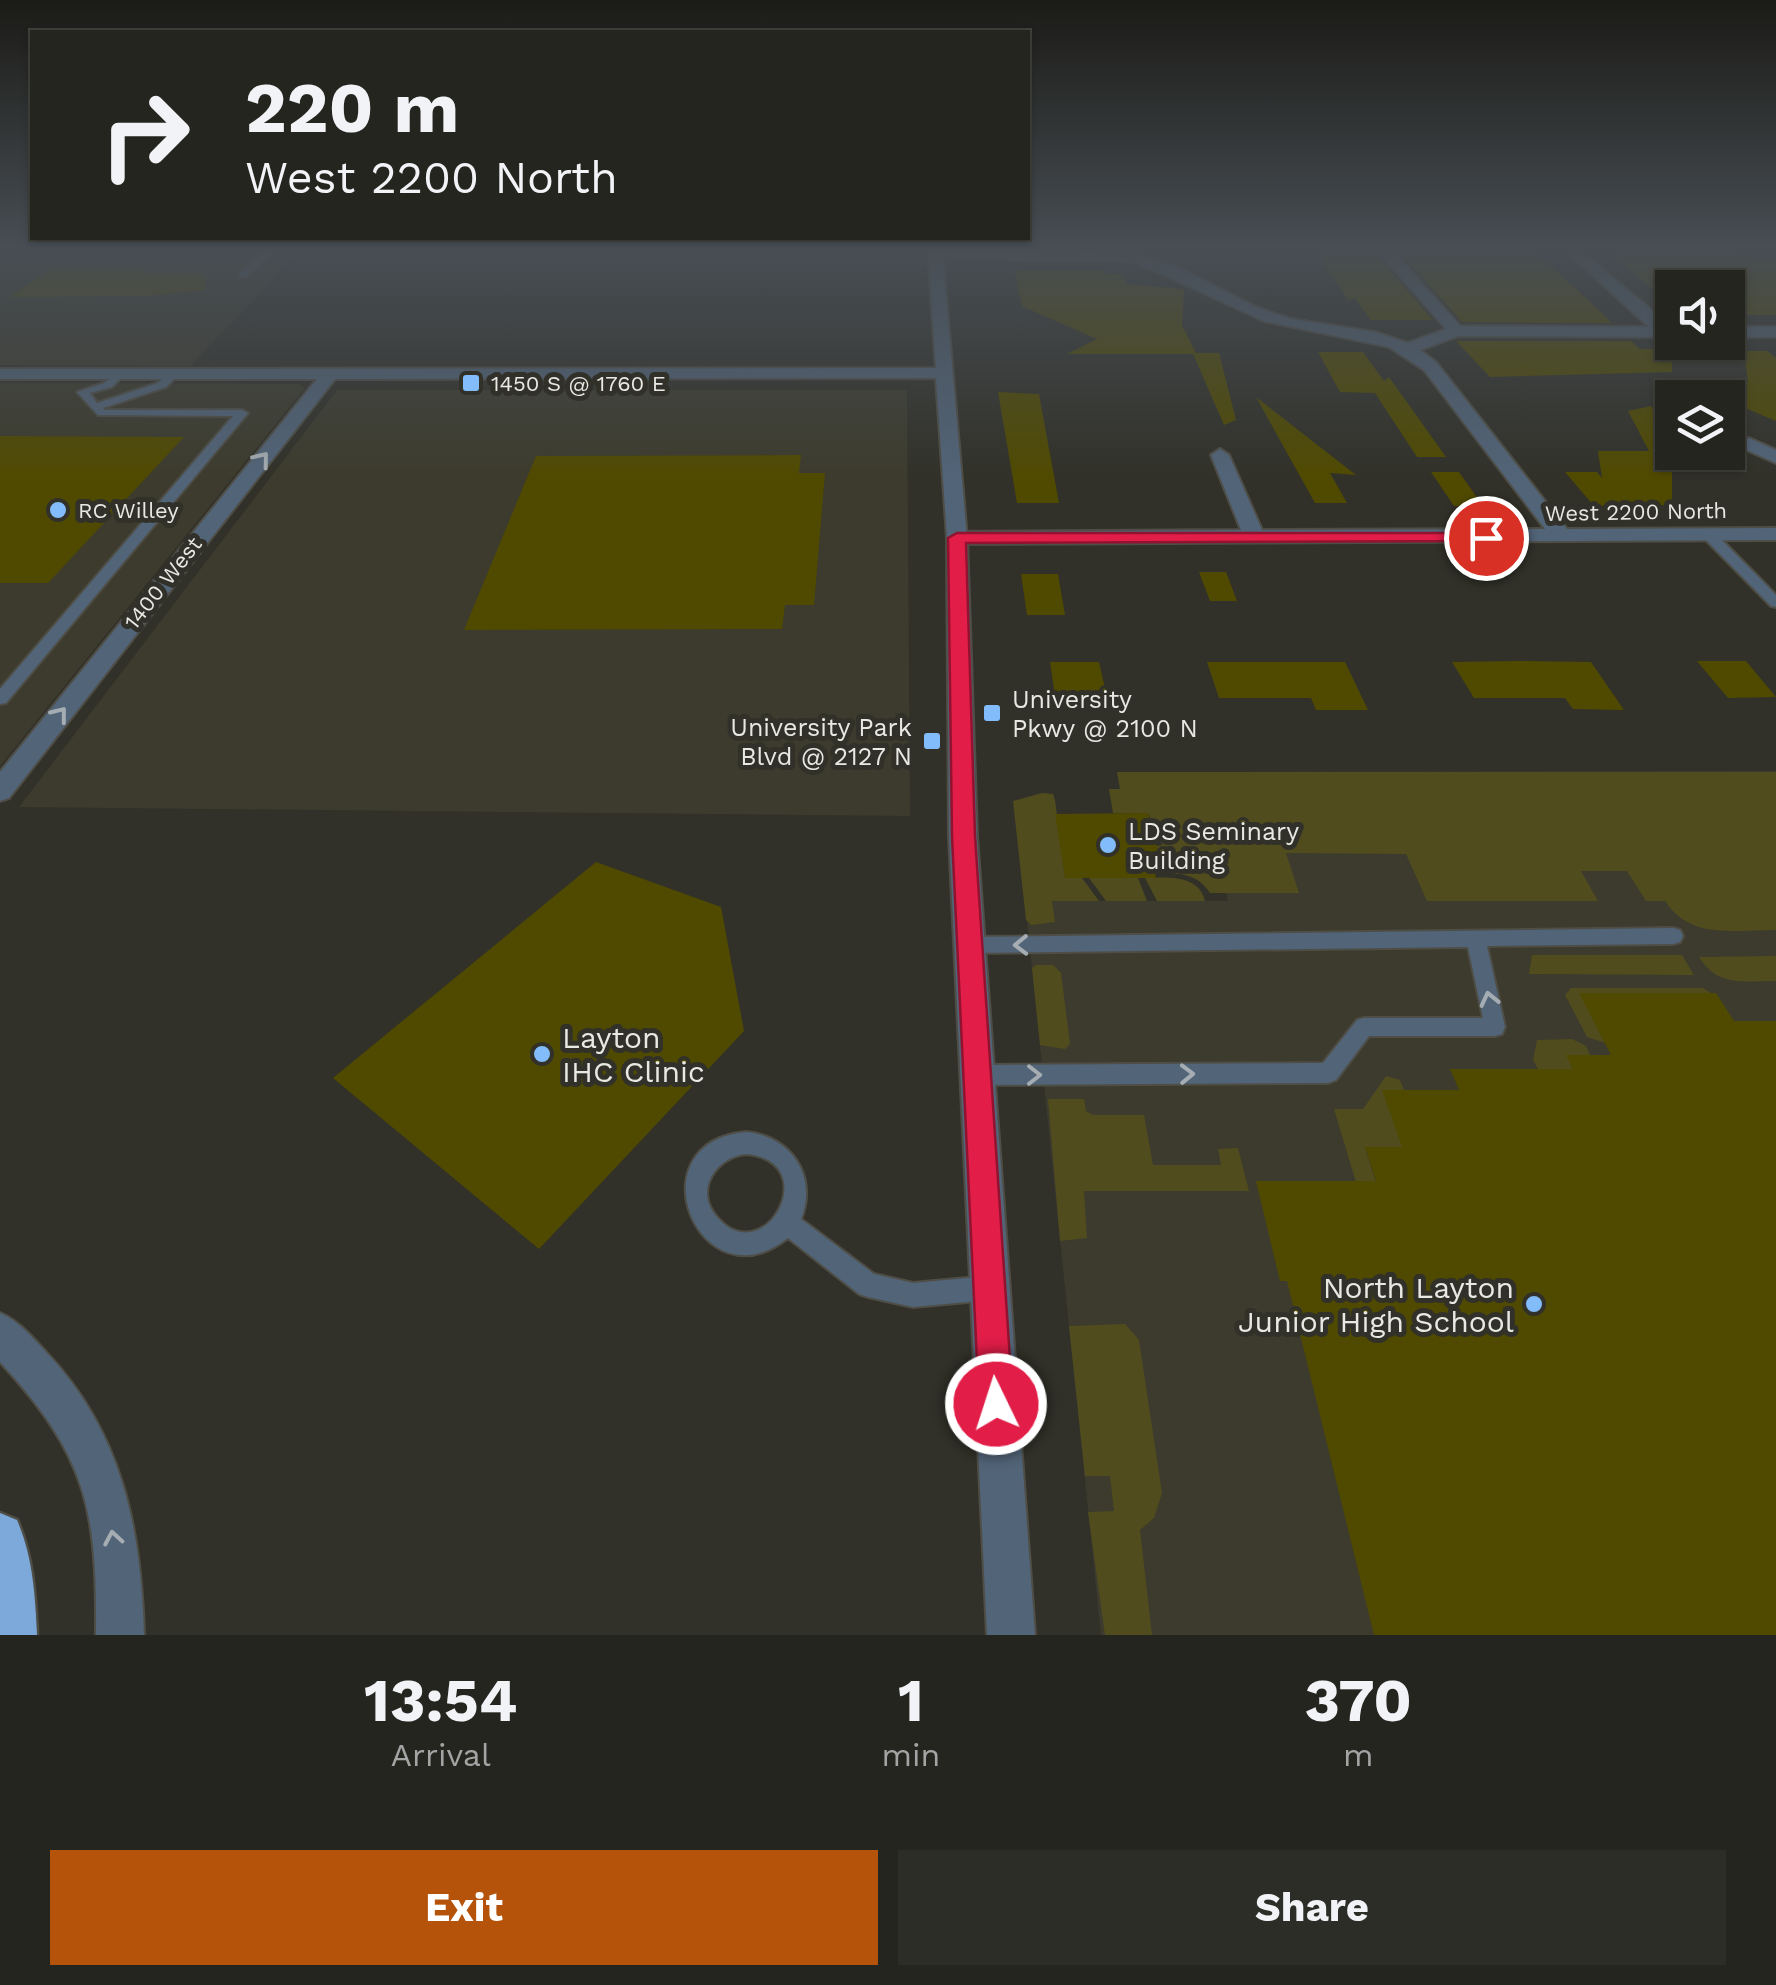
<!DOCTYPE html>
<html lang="en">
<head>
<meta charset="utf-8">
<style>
  body { margin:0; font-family:"Work Sans",sans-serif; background:#2d2d28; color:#f1f3f6; height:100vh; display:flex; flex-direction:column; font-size:38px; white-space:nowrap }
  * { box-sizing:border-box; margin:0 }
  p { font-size:32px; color:#a3a5a4 }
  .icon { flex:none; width:55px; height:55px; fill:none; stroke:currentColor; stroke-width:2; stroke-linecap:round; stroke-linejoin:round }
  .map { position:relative; height:1635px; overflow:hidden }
  .sheet { display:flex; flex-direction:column; background:#25251f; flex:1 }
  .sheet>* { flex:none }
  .hud { position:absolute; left:30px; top:30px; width:1000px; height:210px; border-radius:0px; box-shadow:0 2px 8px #0004,0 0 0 2px #42423d; background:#25251f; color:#f1f3f6; overflow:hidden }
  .fabs { position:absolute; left:1655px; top:270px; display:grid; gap:20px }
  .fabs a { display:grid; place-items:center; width:90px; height:90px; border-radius:0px; background:#25251f; box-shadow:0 2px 8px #0004,0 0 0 2px #42423d; font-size:50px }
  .pin { position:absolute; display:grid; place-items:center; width:85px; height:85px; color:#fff; margin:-42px; border:5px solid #fff; border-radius:50%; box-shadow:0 2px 10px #0007 }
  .me { position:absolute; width:110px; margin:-55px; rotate:356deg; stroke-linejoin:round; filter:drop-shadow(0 0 8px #0008) }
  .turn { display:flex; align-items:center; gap:35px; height:210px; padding:0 50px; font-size:45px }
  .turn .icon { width:130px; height:130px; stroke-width:2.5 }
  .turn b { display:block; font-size:70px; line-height:85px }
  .eta { display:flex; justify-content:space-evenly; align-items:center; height:170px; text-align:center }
  .eta b { font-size:60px; font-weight:700; line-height:70px }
  .button { display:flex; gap:20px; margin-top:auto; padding:20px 50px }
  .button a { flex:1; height:115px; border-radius:0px; background:#b45309; color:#fff; font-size:40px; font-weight:700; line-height:115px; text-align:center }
  .button a+a { background:#2d2d28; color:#f1f3f6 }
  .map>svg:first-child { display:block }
</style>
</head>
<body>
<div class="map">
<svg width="1776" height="1635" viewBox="0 0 1776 1635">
  <rect width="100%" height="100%" fill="#313129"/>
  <!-- built -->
  <path fill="#3c3b2d" d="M0,250H301L190,366L0,365Z
    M0,383L299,384L305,388L0,766Z
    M337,390H907L910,816L19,807Z
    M1776,771V1635H1101L1025,901H1228L1196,772Z"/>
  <!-- green -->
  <path fill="#504c1e" d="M1117,772H1776V930C1735,930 1690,940 1665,901H1646L1627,871H1581L1598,901H1427L1406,854L1286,853L1299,893H1210C1197,872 1178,874 1155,872L1153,864L1160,863L1156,846L1162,845L1148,813H1113L1109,789H1120Z
    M1042,793L1053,794L1055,800L1065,878H1082L1099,901H1052L1055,922L1031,925L1026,920L1013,801Z
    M1089,878H1138L1147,901H1106Z
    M1145,878C1169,877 1199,875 1205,901H1157Z
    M1532,955H1682L1694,975L1529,974Z
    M1776,956V981C1742,981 1718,987 1699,957Z
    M1036,965H1053L1061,973L1070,1044L1065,1049L1040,1045L1032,968Z
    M1571,988H1703L1711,993H1580L1605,1043L1587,1037L1565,995Z
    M1572,1039L1586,1046L1590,1055H1567L1573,1069H1538L1533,1060L1537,1040Z
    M1386,1076L1400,1080L1404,1090L1402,1147L1365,1148L1378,1189H1358L1334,1109H1363Z
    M1048,1099H1084L1086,1111L1093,1115H1144L1153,1165H1221L1218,1149L1238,1148L1249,1191H1084L1087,1238L1060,1241Z
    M1125,1324L1139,1340L1162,1493L1154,1518L1140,1530L1152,1635H1105L1088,1512L1114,1511L1110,1476H1085L1069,1326Z"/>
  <!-- building -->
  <path fill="#504a00" d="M1315,250L1374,252L1433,320H1371L1355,298L1349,301Z
    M1535,250L1612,323L1462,322L1399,252Z
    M1606,250H1717L1776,260V315H1728V286H1672V306Z
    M148,268L143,273H205L206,290L144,296L10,297L49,269Z
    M1014,270H1104L1106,274H1123L1127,284L1184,289L1182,325L1196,353H1219L1236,420L1224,425L1193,354H1067L1097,339L1022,306Z
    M1456,341H1631L1640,349H1672V372L1490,377Z
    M1744,351H1767L1776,358V421L1707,392L1748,382Z
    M1318,352H1363L1384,381L1389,377L1446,457H1417L1375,393L1340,392Z
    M998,392L1039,394L1059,503H1017Z
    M1256,397L1356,475L1330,473L1347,503H1315Z
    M1651,406L1672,443V505L1594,506L1565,472H1597L1602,478L1598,451H1649L1628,411Z
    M0,436L184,437L48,583H0Z
    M801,455L799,473H825L814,605H785L782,629L464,630L536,456Z
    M1431,472H1459L1483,506H1454Z
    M1199,572H1226L1237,601H1210Z
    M1021,574H1058L1065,615H1027Z
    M1520,661L1591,662L1624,710L1573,709L1565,698H1474L1452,662Z
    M1697,661H1746L1776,697L1728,698Z
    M1050,662H1099L1110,710H1057Z
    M1207,662H1345L1368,710H1316L1311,698H1219Z
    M1148,813L1161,864H1153L1156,878H1065L1055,814Z
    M596,862L721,907L744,1031L539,1249L333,1078Z
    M1579,993H1716L1734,1021H1776V1635H1374L1287,1281H1280L1256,1181H1376L1365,1147H1402L1382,1090H1459L1450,1069H1573L1566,1055H1611Z"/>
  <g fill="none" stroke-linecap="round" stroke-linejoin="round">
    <defs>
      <path id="service" d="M266,250H275L246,277H240V273Z
        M120,371L125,374L112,387L90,393L97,403L158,383L169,373L178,375L166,387L103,408L105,410H242L248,413L6,703L0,704V689L233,416L98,415L77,392L104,383Z
        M1711,533L1716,534L1776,595V607L1771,606L1706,540L1704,537Z
        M1673,928L1680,930L1683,936L1680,942L1673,944L1487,946L1505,1027L1502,1034L1495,1036H1369L1336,1080L1328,1083L978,1085L970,1082L967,1075L970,1068L978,1065L1323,1063L1357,1020L1364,1018H1483L1468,947L971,953L964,951L961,945L964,939L971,937Z
        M746,1132C791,1136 818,1176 801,1219L874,1274L913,1283L989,1276L998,1279L1001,1288L998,1297L989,1300L913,1307L868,1297L859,1294L788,1238C699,1308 632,1142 746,1132ZM746,1154C826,1161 764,1274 716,1216C694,1190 716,1157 746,1154Z"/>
      <path id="minor" d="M1377,250H1392L1460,326L1649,327L1565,250H1580L1672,327V337L1458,336L1420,350L1436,362L1567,529L1776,528V540L957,544L947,538L957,532L1241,530L1211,455L1220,449L1229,455L1262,530L1545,529L1424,370L1389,347L1264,321L1136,262L936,258L929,254L935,250L1136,254L1176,266L1258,308L1291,319L1375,332L1408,343L1446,329Z
        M1728,327H1776V337H1728Z
        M1749,438L1776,450V463L1742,448L1740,444Z"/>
      <path id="tertiary" d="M928,250H942L967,538L977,836L1035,1635H987L949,836L947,538L936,378L335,379L9,798L0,801V772L317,379H0V369L936,368Z
        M0,1313C19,1321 32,1337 46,1352C122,1432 141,1528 144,1635H96C97,1509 87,1456 0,1362Z"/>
      <path id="motorway" d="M0,1513L17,1520C33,1557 35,1595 37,1635H0Z"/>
    </defs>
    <!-- service casing -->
    <use href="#service" stroke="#4e4e47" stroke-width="4"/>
    <!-- minor casing -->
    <use href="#minor" stroke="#4e4e47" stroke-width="4"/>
    <!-- tertiary casing -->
    <use href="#tertiary" stroke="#4e4e47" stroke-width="4"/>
    <!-- motorway casing -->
    <use href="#motorway" stroke="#4e4e47" stroke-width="5"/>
    <!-- service -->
    <use href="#service" fill="#526478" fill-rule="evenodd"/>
    <!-- minor -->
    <use href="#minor" fill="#526478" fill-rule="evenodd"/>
    <!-- tertiary -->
    <use href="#tertiary" fill="#526478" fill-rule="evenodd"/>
    <!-- motorway -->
    <use href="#motorway" fill="#7ca9d9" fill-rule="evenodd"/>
  </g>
  <!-- one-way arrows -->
  <defs><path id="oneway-chevron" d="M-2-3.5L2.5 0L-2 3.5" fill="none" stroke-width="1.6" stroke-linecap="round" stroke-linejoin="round" transform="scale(2.5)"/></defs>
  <g stroke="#a5adb3">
    <use href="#oneway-chevron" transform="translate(262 459) rotate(-51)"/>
    <use href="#oneway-chevron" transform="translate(60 714) rotate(-52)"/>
    <use href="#oneway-chevron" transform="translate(1021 945) rotate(179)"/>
    <use href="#oneway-chevron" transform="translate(1489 999) rotate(-103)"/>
    <use href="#oneway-chevron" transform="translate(1187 1074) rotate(-1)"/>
    <use href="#oneway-chevron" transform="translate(1034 1075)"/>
    <use href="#oneway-chevron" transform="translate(113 1538) rotate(-100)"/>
  </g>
  <!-- sky -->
  <linearGradient id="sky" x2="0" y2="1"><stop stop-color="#1b1b17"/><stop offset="0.52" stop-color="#484e54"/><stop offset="1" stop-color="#484e54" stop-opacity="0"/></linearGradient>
  <rect width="1776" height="479" fill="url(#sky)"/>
  <!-- route -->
  <path fill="#e11d48" stroke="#92132f" stroke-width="2.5" d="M1486,533L1492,534V541L966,543L975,836L1013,1404L1008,1416L996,1421L984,1416L979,1404L952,836L948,538L957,533Z"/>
  <!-- markers -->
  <g fill="#82bcfa" stroke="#313129" stroke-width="4">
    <rect x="461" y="373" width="20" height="20" rx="5"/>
    <circle cx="58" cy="510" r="10"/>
    <rect x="982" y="703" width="20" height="20" rx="5"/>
    <rect x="922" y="731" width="20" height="20" rx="5"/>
    <circle cx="1108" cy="845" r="10"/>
    <circle cx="542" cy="1054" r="10"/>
    <circle cx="1534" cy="1304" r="10"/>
  </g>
  <g text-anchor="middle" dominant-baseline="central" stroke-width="10" stroke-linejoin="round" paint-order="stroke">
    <!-- far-poi labels -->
    <g font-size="22" fill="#e9e9e4" stroke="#313129" text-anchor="start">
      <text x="491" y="383">1450 S @ 1760 E</text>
      <text x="78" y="510">RC Willey</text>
    </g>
    <!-- far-street labels -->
    <g font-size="22" fill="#e9e9e4" stroke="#313129">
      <text transform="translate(1636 512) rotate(-1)">West 2200 North</text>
      <text transform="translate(163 583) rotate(-52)">1400 West</text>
    </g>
    <!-- poi labels -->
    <g font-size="25" fill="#e9e9e4" stroke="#313129" text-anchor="start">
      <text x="1012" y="699">University<tspan x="1012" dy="29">Pkwy @ 2100 N</tspan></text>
      <text x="912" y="727" text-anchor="end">University Park<tspan x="912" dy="29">Blvd @ 2127 N</tspan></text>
      <text x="1128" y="831">LDS Seminary<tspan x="1128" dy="29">Building</tspan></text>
    </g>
    <!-- near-poi labels -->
    <g font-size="30" fill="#e9e9e4" stroke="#313129" text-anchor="start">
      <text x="562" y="1037">Layton<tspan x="562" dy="34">IHC Clinic</tspan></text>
      <text x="1514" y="1287" text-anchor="end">North Layton<tspan x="1514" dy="34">Junior High School</tspan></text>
    </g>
  </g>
</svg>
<div class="fabs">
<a><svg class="icon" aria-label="sound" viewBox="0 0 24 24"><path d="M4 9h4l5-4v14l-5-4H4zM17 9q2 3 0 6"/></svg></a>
<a><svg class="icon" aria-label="layers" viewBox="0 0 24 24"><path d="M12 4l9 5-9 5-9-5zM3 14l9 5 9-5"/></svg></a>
</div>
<div class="pin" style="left:1486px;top:538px;background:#d93025"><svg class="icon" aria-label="arrive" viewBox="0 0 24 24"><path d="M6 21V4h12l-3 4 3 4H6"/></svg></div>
<svg class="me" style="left:996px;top:1404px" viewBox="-20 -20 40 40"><circle r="17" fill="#e11d48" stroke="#fff" stroke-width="3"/><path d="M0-11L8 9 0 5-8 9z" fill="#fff"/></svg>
<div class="hud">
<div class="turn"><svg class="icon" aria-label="right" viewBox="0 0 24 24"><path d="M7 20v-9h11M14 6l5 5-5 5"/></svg><div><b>220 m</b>West 2200 North</div></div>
</div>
</div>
<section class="sheet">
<div class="eta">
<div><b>13:54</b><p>Arrival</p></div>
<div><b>1</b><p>min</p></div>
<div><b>370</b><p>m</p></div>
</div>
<div class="button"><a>Exit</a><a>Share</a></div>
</section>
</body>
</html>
